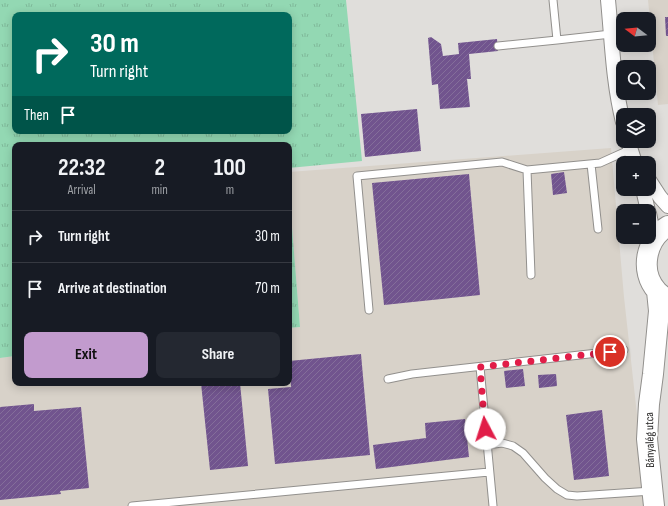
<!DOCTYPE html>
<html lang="en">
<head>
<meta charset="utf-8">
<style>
  body { margin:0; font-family:"Sofia Sans Condensed",sans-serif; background:#242831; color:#f1f3f6; height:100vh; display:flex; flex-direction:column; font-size:15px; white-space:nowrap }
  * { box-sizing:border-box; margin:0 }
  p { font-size:13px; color:#9ea1a6 }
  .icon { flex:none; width:22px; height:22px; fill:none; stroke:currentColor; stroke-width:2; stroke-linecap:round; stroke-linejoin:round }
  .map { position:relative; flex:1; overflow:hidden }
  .side { position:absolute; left:12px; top:142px; width:280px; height:244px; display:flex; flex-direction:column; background:#171b24; border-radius:8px; box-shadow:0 2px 10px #0003 }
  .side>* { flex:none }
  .guide { position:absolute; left:12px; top:12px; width:280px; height:122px; border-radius:8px; box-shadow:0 2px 10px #0003; background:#00695c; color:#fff; overflow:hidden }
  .needle { width:26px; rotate:286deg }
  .tools { position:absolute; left:616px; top:12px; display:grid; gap:8px }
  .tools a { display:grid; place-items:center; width:40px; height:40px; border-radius:8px; background:#171b24; box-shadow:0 2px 10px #0003; font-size:20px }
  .pin { position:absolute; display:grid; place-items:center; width:34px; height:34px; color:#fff; margin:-17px; border:2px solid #fff; border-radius:50%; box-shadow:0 1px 4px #0007 }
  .me { position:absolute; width:44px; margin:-22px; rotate:355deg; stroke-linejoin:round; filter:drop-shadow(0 0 3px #0008) }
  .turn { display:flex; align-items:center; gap:14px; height:84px; padding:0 12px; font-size:18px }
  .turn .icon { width:52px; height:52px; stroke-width:2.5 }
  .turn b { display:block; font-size:28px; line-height:34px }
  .then { display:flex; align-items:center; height:38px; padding:0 12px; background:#0003; gap:8px; font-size:15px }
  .eta { display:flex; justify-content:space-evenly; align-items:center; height:68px; text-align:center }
  .eta b { font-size:24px; font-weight:700; line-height:28px }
  .primary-button { display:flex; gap:8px; margin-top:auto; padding:8px 12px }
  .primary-button a { flex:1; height:46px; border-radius:8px; background:#c29bce; color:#111; font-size:16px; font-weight:700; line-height:46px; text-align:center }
  .primary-button a+a { background:#242831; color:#f1f3f6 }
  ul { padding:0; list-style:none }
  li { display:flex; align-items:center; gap:12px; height:52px; padding:0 12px; border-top:1px solid #363941 }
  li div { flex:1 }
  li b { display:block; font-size:15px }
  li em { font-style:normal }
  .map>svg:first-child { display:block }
</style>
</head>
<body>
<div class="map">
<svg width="668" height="506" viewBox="0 0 668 506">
  <defs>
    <pattern id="grass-tufts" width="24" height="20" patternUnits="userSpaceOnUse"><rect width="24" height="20" fill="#93d8b3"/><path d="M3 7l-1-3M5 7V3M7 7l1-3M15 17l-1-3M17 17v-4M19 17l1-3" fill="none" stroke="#7fb99a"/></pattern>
    <pattern id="building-hatch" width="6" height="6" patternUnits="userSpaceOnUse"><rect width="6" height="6" fill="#71548e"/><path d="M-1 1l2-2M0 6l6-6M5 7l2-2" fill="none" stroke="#846e9a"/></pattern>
  </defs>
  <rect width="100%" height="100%" fill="#e0dedb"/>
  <!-- built -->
  <path fill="#d8d2c9" d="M648,0H668V104L658,105Z
    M611,148L624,297L641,451L646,506H0V358L15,356V383H289V328L300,327L289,190V172Z"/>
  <!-- grass -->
  <path fill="url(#grass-tufts)" fill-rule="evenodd" d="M0,0H346L362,161L289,168V145H15V356L0,358ZM15,15H289V131H15Z
    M289,190L300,327L289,328Z"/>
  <!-- building -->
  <path fill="url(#building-hatch)" d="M665,17H668V36H666Z
    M431,37L441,44L443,56L459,54L458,43L497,39L498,51L469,54L471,79H467L470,107L440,109L438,84L432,85L428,38Z
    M417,109L421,151L365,157L361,114Z
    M564,172L567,193L553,195L551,174Z
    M469,174L480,295L384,305L372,183Z
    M361,354L370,455L275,464L268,389L291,387L289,361Z
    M523,369L525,386L506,388L504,371Z
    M556,374L557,386L539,388L538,375Z
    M201,383H240L248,466L210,470Z
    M34,404V411L81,407L89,488L60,491L61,494L0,500V407Z
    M602,410L609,476L574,480L566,415Z
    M465,419L469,457L376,469L373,445L426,438L425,423Z"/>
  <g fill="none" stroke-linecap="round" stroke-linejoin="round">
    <defs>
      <path id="lane" d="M553,0L557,40L611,34
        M498,46L557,40
        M591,164L598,229
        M527,170L531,275
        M369,310L357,176L502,162L527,170L600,163L631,149
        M480,367L493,506
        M388,379L412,374L624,350
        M487,445L502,443L513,446L523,453L545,478L557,489L567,495L577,496L652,491
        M132,506L489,472"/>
      <path id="street" d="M608,0C612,41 613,82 623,122
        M628,141L635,163
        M649,180L660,197L668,206
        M643,189L648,211
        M649,213L654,238"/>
      <path id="secondary" d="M667,299C664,297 660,294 657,291C639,271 646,239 668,226
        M654,506L647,439L649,404L653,374L659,311L657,291"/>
    </defs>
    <!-- lane casing -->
    <use href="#lane" stroke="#92908d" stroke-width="9"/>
    <!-- street casing -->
    <use href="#street" stroke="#92908d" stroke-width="16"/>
    <!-- secondary casing -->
    <use href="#secondary" stroke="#92908d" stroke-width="22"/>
    <!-- lane -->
    <use href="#lane" stroke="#fff" stroke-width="7"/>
    <!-- street -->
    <use href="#street" stroke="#fff" stroke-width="14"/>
    <!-- secondary -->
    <use href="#secondary" stroke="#fff" stroke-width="20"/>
  </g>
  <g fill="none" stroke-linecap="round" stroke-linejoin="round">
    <!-- route -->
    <path stroke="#e11d48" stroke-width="7" stroke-dasharray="0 12.6" d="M485,429L480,367L610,352"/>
  </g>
  <g text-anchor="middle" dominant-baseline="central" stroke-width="4" stroke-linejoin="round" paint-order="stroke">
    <!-- street labels -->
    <g font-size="12" fill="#262524" stroke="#fff">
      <text transform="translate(650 440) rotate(-91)">Bányalég utca</text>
    </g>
  </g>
</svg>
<div class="tools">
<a><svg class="needle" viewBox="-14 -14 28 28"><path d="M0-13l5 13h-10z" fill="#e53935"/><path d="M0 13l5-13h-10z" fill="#9ea1a6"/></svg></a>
<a><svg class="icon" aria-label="search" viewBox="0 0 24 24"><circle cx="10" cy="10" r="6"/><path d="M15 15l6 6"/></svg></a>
<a><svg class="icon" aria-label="layers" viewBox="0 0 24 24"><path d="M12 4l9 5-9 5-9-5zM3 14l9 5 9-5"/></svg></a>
<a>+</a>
<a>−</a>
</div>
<div class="pin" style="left:610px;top:352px;background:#d93025"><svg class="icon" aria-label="arrive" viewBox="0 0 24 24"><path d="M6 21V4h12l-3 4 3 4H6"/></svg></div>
<svg class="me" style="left:485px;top:429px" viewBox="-20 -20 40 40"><circle r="19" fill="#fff"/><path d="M0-13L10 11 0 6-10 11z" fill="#e11d48"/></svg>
<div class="guide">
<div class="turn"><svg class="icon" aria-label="right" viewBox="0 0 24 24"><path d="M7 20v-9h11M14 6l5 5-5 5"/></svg><div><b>30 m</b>Turn right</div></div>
<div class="then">Then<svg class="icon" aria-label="arrive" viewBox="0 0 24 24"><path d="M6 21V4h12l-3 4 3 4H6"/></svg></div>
</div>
<section class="side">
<div class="eta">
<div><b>22:32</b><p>Arrival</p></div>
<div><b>2</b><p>min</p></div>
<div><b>100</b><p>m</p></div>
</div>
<ul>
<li><svg class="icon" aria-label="right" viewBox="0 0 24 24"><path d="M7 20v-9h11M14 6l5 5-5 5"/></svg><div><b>Turn right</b></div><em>30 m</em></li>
<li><svg class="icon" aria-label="arrive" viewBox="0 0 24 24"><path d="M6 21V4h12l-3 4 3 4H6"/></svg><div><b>Arrive at destination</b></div><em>70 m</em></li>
</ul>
<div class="primary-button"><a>Exit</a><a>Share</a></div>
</section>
</div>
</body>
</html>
